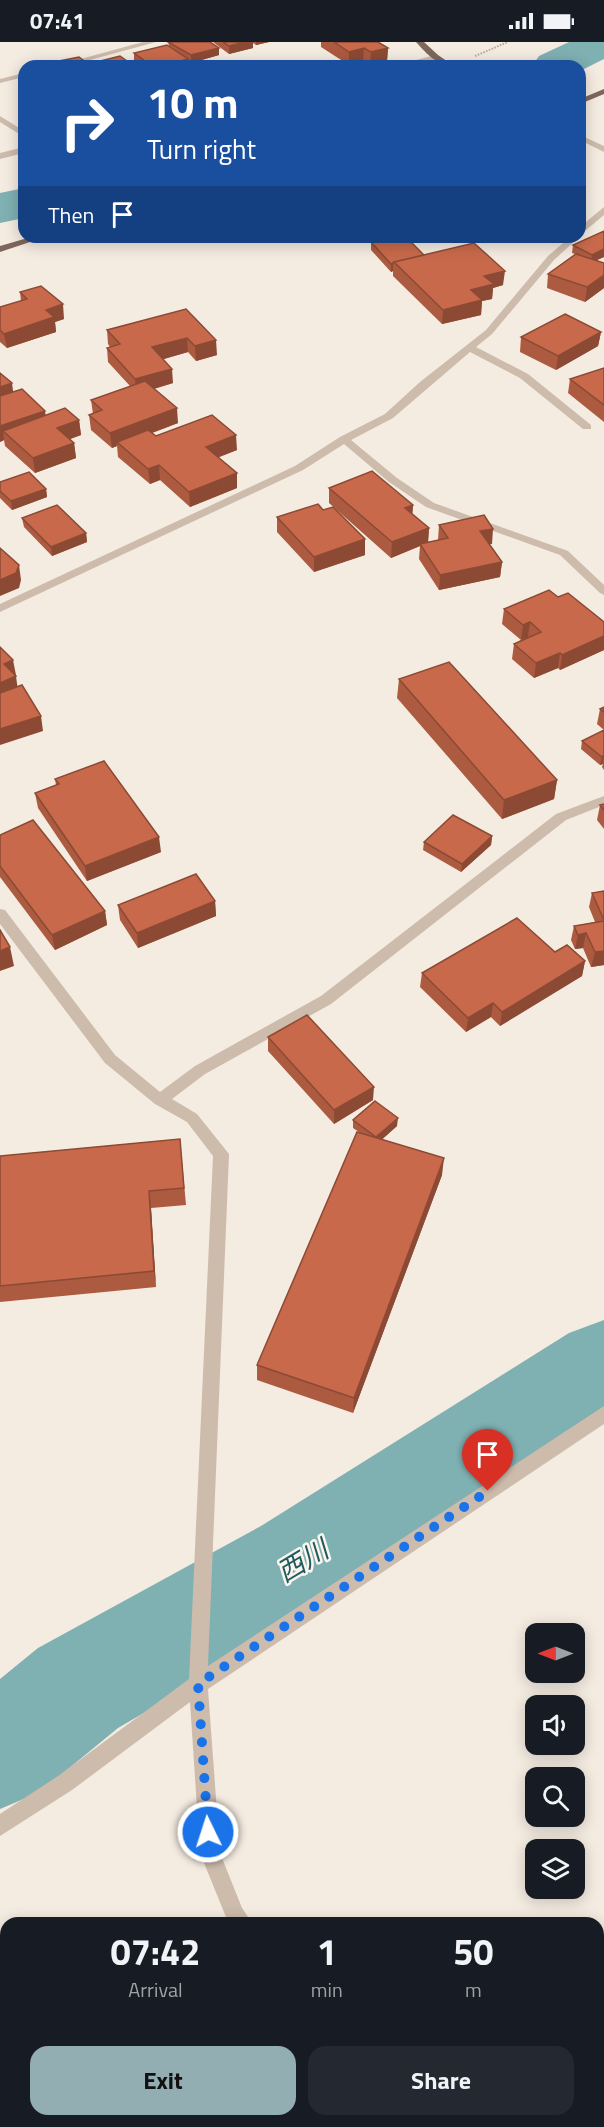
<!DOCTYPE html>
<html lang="en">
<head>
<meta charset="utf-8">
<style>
  body { margin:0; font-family:"Titillium Web","Noto Sans JP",sans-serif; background:#242831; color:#f1f3f6; height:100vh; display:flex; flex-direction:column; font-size:22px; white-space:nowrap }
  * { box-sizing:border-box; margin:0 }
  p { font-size:20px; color:#9ea1a6 }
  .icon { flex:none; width:33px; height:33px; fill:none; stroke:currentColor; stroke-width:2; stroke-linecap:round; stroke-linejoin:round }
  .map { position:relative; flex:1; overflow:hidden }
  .sheet { position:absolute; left:0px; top:1875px; width:604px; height:210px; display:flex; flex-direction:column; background:#171b24; border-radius:18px 18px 0 0; box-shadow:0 3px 15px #0003 }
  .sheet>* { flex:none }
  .banner { position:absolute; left:18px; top:18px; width:568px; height:183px; border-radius:18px; box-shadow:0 3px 15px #0003; background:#1a4fa0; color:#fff; overflow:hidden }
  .needle { width:39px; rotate:270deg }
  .controls { position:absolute; left:525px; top:1581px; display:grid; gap:12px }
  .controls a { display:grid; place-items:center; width:60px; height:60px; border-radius:12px; background:#171b24; box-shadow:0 3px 15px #0003; font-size:30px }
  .pin { position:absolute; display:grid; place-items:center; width:51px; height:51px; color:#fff; margin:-62px -26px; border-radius:50% 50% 50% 0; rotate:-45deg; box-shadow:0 0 6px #0007 }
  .pin .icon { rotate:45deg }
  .me { position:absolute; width:66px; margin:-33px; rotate:356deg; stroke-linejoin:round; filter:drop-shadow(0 0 4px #0008) }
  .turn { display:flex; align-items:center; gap:21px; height:126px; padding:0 30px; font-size:27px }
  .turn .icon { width:78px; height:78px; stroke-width:2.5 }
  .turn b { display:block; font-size:42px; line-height:51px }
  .then { display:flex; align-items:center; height:57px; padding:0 30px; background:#0003; gap:12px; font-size:22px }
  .eta { display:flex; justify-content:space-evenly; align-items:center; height:102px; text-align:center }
  .eta b { font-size:36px; font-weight:700; line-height:42px }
  .cta { display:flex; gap:12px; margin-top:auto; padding:12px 30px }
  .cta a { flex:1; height:69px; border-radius:18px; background:#92aeb2; color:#111; font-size:24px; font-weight:700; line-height:69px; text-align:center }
  .cta a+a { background:#242831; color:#f1f3f6 }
  .status { display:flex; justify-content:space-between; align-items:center; height:42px; padding:0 30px; background:#171b24; direction:ltr }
  .status svg { height:16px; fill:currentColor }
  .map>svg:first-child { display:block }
</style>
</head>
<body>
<div class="status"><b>07:41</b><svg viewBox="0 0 49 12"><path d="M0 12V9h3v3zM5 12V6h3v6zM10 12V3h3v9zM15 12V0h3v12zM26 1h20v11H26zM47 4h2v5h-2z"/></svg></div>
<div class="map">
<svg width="604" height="2085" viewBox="0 0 604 2085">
  <rect width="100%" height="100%" fill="#f4ebe1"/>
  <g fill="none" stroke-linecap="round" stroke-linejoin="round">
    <!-- river -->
    <path fill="#7fb0b2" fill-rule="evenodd" d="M569,0H604V17L580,29V24H532L539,14Z
      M24,146V176L0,181V151Z
      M604,1278V1378L337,1558L118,1686L40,1750L0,1767V1637L38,1606L261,1484L569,1291Z"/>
    <!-- path -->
    <path stroke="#b9a596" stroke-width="2" stroke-dasharray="1.5 1.5" stroke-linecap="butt" d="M475,14L508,0"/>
    <!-- street -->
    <path fill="#cdbbac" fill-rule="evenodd" d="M143,0H156L68,24H55Z
      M435,13L439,15L438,17L408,24H394Z
      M24,31V35L0,41V37Z
      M0,74L24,89V95L0,80Z
      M580,93L604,104V110L580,98Z
      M24,105V111L0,117V111Z
      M604,165V173L580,193V185Z
      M570,195H579L554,218L492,292L476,305L528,332L591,383V387H583L520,336L470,310L393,376L351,398L397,436L434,461L568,509L604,543V553L600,551L560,513L426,465L389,440L344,402L303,428L0,570V562L295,424L340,395L385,372L420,340L486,288L548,214Z
      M604,754V763L566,778L331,962L205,1032L172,1057L197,1072L229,1112L208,1624L604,1364V1382L208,1647L220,1811L242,1866L252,1881L228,1880L200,1811L190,1660L72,1748L0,1794V1772L58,1734L189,1637L213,1114L187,1080L155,1062L105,1021L0,882V867L5,868L115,1013L160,1050L195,1024L321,954L556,772Z
      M598,1995L604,1996V2018L598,2017Z"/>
    <!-- primary -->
    <path fill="#7d675c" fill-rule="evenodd" d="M416,0H424L438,13L454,24C437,24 427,12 416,0Z
      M604,47V52L580,62V57Z
      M31,195H45L0,210V204Z"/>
  </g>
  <!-- wall -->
  <path fill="#ac5a40" d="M168,0L219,13L191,21L188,19V24H141L134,19V11L169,4Z
    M213,0H269L256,3L253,1V6L229,12Z
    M321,0H378L388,6L387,19L370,24L363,19L349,23L321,5Z
    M604,189V215L596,218L604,221V246L585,260L547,246L548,232L575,212L572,211L573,203Z
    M371,200L424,213L503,243L493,246L492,257L482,259L481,273L442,282L393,234V229L391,230L371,208Z
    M20,250L64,277L55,280L56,290L7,306L0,300V265L21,259Z
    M186,267L217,313L196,319L188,310L163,317L173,341L154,347L178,381L152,391L156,394L237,408L218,415L237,431V446L190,465L160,438L150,442L118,415L117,404L112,406L91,388L89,373L93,372L91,358L130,344L108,320L107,306L110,305L108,302L107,288Z
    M601,290L598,304L556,328L520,310L521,295Z
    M604,326V380L568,351L570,337Z
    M13,350L45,373L79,378L81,393L70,397L74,401L76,416L35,431L5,404L4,398L0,400Z
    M0,440L46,447L47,455L12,468L0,456Z
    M329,446L413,463L412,472L429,486L428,500L438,498L439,483L492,502H489L502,520L500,535L439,548L419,517L420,504L391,516L329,461Z
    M323,468L365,513L314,530L277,490V475Z
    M22,476L86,491L87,500L52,514L24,485Z
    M558,555L604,580V608L560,628L558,626L534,636L512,617L514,602L521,598L502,582L504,567Z
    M399,637L557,738L554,757L502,777L397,656Z
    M604,665V728L602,725L603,722L600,723L581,707L582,699L604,688L597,682L600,667Z
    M55,737L161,810L87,839L38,766L35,751L56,743Z
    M604,762V787L597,778L600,763Z
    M0,793L105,869L107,883L55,908L0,835Z
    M492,794L491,803L461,830L423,808L424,800Z
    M604,849V923L591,925L583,906L575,907L571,898L574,884L595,880L589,865L592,851Z
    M215,859L216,874L138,906L120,878L118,863Z
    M555,910L585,919L582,934L500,984L491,975L466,990L420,945L422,931Z
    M268,995L373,1058L334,1082L268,1009Z
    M353,1078L397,1084L382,1097L442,1133L353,1371L257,1338V1323L359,1090L353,1086Z
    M180,1097L186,1163L151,1166L156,1245L0,1260V1114Z"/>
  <!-- shaded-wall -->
  <path fill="#8c4a34" d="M245,0H253V6L229,12V4Z
    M256,0H269L256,3Z
    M219,6V13L191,21V13Z
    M364,6L363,19L349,23V10Z
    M388,6L387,19L370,24L371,10Z
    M188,17V24H162Z
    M604,207V215L591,221L592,213Z
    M393,221V229L391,230V222Z
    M505,229L503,243L493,246L492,257L482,259L481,273L442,282L443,268L471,248L484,234Z
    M604,233V246L585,260L587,245Z
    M63,262L64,277L55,280L56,290L7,306L4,292L46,268Z
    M601,290L598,304L556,328L558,314Z
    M187,296L188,310L154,320L152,305Z
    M216,298L217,313L196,319L195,304Z
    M172,327L173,341L136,352L135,337Z
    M12,341L14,356L0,361V345Z
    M177,366L178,381L120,403L117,400V404L112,406L110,391Z
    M45,369L47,383L3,389L4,398L0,400V384Z
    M79,378L81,393L59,401L57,386Z
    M236,393L237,408L207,420L206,405Z
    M74,401L76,416L35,431L33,416Z
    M159,423L160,438L150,442L148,427Z
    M237,431V446L190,465L189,450Z
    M46,447L47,455L12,468L11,459Z
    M413,463L412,478L405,466Z
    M429,486L428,501L420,502V504L391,516L392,500Z
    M493,487L492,502L479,504L480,489Z
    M86,491L87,500L52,514L51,505Z
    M365,497V513L314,530V515Z
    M502,520L500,535L439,548L440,533Z
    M19,523L21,538L19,546L0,554V538Z
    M530,580L528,595L521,598L523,583Z
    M604,594V608L560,628L562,613Z
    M560,611L558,626L534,636L536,621Z
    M13,618L16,633L7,637L4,622Z
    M16,634L18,649L0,657V641Z
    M41,674L43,689L0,703V687Z
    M604,713L603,722L600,723L602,715Z
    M557,738L554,757L502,777L504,758Z
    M492,794L491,803L461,830L462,822Z
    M159,795L161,810L87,839L85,824Z
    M215,859L216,874L138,906L137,891Z
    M105,869L107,883L55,908L52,893Z
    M586,891L583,906L575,907L578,893Z
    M10,905L14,924L0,929V909Z
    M604,909V923L591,925L595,910Z
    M585,919L582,934L500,984L502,970Z
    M493,961L491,975L466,990L468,976Z
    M374,1045L373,1058L334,1082V1068Z
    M398,1076L397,1084L376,1103V1095Z
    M444,1116L442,1133L353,1371L354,1356Z
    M149,1149L151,1166L156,1245L154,1229Z"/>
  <!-- building -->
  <path fill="#c8694b" stroke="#8c4a34" stroke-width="1.5" d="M168,0H210L219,6L191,13Z
    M223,0H245L229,4Z
    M334,0H378L388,6L371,10L364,6L349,10Z
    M167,3L188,17L162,24H152L134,11Z
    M120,14L134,24H96L92,21Z
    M79,15L91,24H59L54,20Z
    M208,20L213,24H193Z
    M604,189V207L592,213L573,203Z
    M396,195H406L424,213L394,220L393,221L391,222L371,200Z
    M474,201L505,229L484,234L494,242L471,248L482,258L443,268L394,220Z
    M576,212L604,221V233L587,245L548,232Z
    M41,244L63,262L46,268L54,275L4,292L0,288V265L27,257L20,250Z
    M186,267L216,298L195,304L187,296L152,305L172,327L135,337L107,306L120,302L107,288Z
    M565,272L601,290L558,314L521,295Z
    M604,326V363L570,337Z
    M0,331L12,341L0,345Z
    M145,339L177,366L110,391L89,373L102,368L91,358Z
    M22,347L45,369L0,384V354Z
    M65,366L79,378L57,386L74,401L33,416L3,389Z
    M212,373L236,393L206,405L237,431L189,450L159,423L148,427L117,400L148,388L156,394Z
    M372,429L413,463L405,466L429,486L392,500L329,446Z
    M29,430L46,447L11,459L0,449V440Z
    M318,462L323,468L333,465L365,497L314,515L277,475Z
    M57,463L86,491L51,505L22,476Z
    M484,473L493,487L480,489L502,520L440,533L420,502L448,496L439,483Z
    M0,506L19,523L16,531L0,538Z
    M549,548L558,555L568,551L604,580V594L562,613L560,611L536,621L514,602L541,590L530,580L523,583L504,567Z
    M0,605L13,618L4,622L16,634L0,641Z
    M449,620L557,738L504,758L399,637Z
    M22,643L41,674L0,687V651Z
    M604,665V670L600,667Z
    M604,688V713L602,715L582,699Z
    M104,719L159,795L85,824L35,751L59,742L55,737Z
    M604,762V768L600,763Z
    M453,773L492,794L462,822L424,800Z
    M33,778L105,869L52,893L0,824V793Z
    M196,832L215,859L137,891L118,863Z
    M604,849V878L592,851Z
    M517,876L555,910L567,903L585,919L502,970L493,961L468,976L422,931Z
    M604,879V909L595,910L586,891L578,893L574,884Z
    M0,888L10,905L0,909Z
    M307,973L374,1045L334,1068L268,995Z
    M375,1059L398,1076L376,1095L353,1078Z
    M357,1090L444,1116L354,1356L257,1323Z
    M180,1097L184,1146L149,1149L154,1229L0,1244V1114Z
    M355,2079H424L436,2085H353Z"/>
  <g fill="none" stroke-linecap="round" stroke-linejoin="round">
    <!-- route -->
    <path stroke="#1a73e8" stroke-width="10" stroke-dasharray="0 18" d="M208,1790L198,1642L488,1449"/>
  </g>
  <g text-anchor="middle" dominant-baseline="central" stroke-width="5" stroke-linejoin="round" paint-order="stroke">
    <!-- near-water labels -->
    <g font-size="27" font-style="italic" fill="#1f5a5e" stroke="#fbf5ee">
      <text transform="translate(302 1518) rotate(-31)">西川</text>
    </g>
  </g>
</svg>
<div class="controls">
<a><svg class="needle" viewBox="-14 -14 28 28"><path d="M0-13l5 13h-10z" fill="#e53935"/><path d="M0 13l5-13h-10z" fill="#9ea1a6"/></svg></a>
<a><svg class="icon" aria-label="sound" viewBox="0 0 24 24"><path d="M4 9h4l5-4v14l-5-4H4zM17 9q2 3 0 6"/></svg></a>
<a><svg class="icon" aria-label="search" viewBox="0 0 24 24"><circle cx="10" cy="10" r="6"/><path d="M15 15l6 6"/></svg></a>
<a><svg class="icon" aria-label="layers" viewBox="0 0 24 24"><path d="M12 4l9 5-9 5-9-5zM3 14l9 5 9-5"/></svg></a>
</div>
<div class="pin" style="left:488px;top:1449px;background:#d93025"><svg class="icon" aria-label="arrive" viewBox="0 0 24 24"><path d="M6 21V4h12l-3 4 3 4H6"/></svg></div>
<svg class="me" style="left:208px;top:1790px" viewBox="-20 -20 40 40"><circle r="17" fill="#1a73e8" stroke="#fff" stroke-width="3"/><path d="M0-11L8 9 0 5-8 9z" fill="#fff"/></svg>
<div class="banner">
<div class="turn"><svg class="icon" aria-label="right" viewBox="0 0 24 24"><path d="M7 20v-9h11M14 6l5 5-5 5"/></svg><div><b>10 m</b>Turn right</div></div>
<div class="then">Then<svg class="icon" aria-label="arrive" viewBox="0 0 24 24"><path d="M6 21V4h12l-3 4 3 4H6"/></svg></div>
</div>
<section class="sheet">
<div class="eta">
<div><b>07:42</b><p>Arrival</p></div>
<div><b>1</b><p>min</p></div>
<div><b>50</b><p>m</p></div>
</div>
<div class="cta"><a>Exit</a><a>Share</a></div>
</section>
</div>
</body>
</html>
